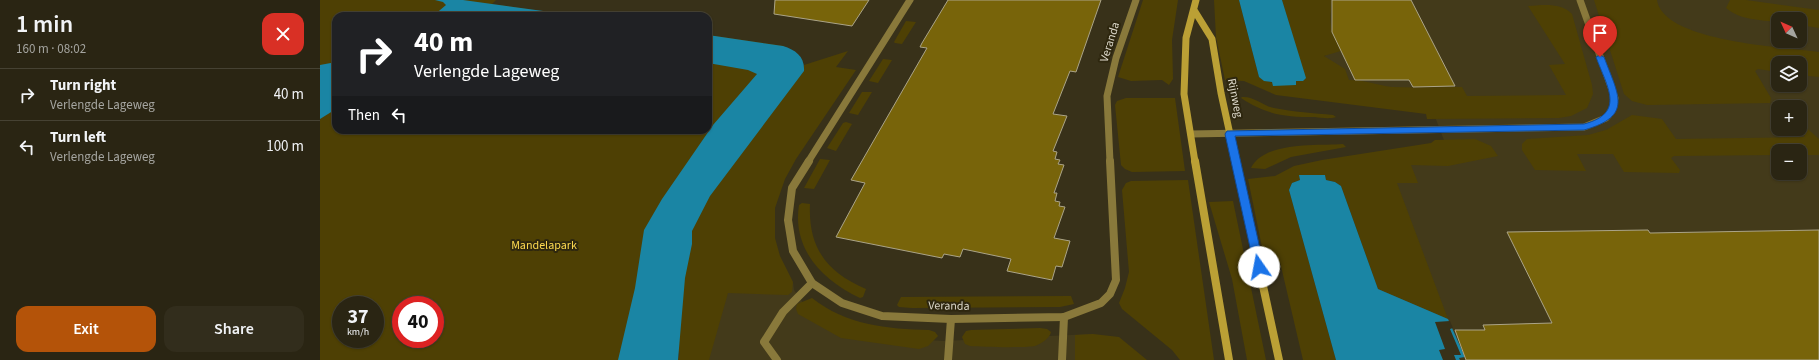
<!DOCTYPE html>
<html lang="en">
<head>
<meta charset="utf-8">
<style>
  body { margin:0; font-family:"Source Sans 3",sans-serif; background:#322d1c; color:#f1f3f6; height:100vh; display:flex; flex-direction:column; font-size:15px; white-space:nowrap }
  * { box-sizing:border-box; margin:0 }
  p { font-size:13px; color:#a5a5a0 }
  .icon { flex:none; width:22px; height:22px; fill:none; stroke:currentColor; stroke-width:2; stroke-linecap:round; stroke-linejoin:round }
  .map { position:relative; flex:1; overflow:hidden }
  .panel { display:flex; flex-direction:column; background:#2a2513; width:320px }
  .panel>* { flex:none }
  .hud { position:absolute; left:12px; top:12px; width:380px; height:122px; border-radius:12px; box-shadow:0 1px 3px #0004,0 0 0 1px #464233; background:#202124; color:#fff; overflow:hidden }
  .needle { width:26px; rotate:314deg }
  .controls { position:absolute; left:1451px; top:12px; display:grid; gap:8px }
  .controls a { display:grid; place-items:center; width:36px; height:36px; border-radius:8px; background:#2a2513; box-shadow:0 1px 3px #0004,0 0 0 1px #464233; font-size:20px }
  .speed { position:absolute; left:12px; top:296px; display:flex; gap:8px; font-size:20px; font-weight:700; text-align:center }
  .speed>* { display:grid; place-content:center; width:52px; height:52px; border-radius:50%; background:#2a2513; box-shadow:0 1px 3px #0004,0 0 0 1px #464233; line-height:1 }
  .speed small { font-size:10px; font-weight:400 }
  .speed .limit { border:6px solid #d22; background:#fff; color:#111 }
  .pin { position:absolute; display:grid; place-items:center; width:34px; height:34px; color:#fff; margin:-41px -17px; border-radius:50% 50% 50% 0; rotate:-45deg; box-shadow:0 0 4px #0007 }
  .pin .icon { rotate:45deg }
  .me { position:absolute; width:44px; margin:-22px; rotate:348deg; stroke-linejoin:round; filter:drop-shadow(0 0 3px #0008) }
  .turn { display:flex; align-items:center; gap:14px; height:84px; padding:0 16px; font-size:18px }
  .turn .icon { width:52px; height:52px; stroke-width:2.5 }
  .turn b { display:block; font-size:28px; line-height:34px }
  .then { display:flex; align-items:center; height:38px; padding:0 16px; background:#0003; gap:8px; font-size:15px }
  .round { display:grid; place-items:center; flex:none; width:42px; height:42px; border-radius:12px; background:#322d1c }
  .summary { display:flex; align-items:center; justify-content:space-between; height:68px; padding:0 16px }
  h1 { font-size:24px; font-weight:600; line-height:30px }
  .action { display:flex; gap:8px; margin-top:auto; padding:8px 16px }
  .action a { flex:1; height:46px; border-radius:12px; background:#b45309; color:#fff; font-size:16px; font-weight:600; line-height:46px; text-align:center }
  .action a+a { background:#322d1c; color:#f1f3f6 }
  ul { padding:0; list-style:none }
  li { display:flex; align-items:center; gap:12px; height:52px; padding:0 16px; border-top:1px solid #464233 }
  li div { flex:1 }
  li b { display:block; font-size:15px }
  li em { font-style:normal }
  main { display:flex; flex:1; min-height:0 }
  .map>svg:first-child { display:block }
</style>
</head>
<body>
<main>
<section class="panel">
<div class="summary"><div><h1>1 min</h1><p>160 m · 08:02</p></div><a class="round" style="background:#d93025;color:#fff"><svg class="icon" aria-label="close" viewBox="0 0 24 24"><path d="M6 6l12 12M18 6L6 18"/></svg></a></div>
<ul>
<li><svg class="icon" aria-label="right" viewBox="0 0 24 24"><path d="M7 20v-9h11M14 6l5 5-5 5"/></svg><div><b>Turn right</b><p>Verlengde Lageweg</p></div><em>40 m</em></li>
<li><svg class="icon" aria-label="left" viewBox="0 0 24 24"><path d="M17 20v-9H6M10 6l-5 5 5 5"/></svg><div><b>Turn left</b><p>Verlengde Lageweg</p></div><em>100 m</em></li>
</ul>
<div class="action"><a>Exit</a><a>Share</a></div>
</section>
<div class="map">
<svg width="1499" height="360" viewBox="0 0 1499 360">
  <rect width="100%" height="100%" fill="#383119"/>
  <!-- built -->
  <path fill="#433a1a" fill-rule="evenodd" d="M1012,0H1499V360H1140L1139,358L1144,357L1058,289L1047,159L1130,156L1112,109L986,78L1017,42L1011,28ZM1458,19H1480V41H1458ZM1458,63H1480V85H1458ZM1458,107H1480V129H1458ZM1458,151H1480V173H1458Z
    M473,282L474,290L490,313L528,335L623,341L773,334L775,360H358L365,290Z"/>
  <!-- green -->
  <path fill="#4e4004" fill-rule="evenodd" d="M0,0H176L172,4L255,16H16V130H388V35L464,46L474,82L484,71V65L528,51L516,67L536,70L476,159L465,179L455,208V238L460,256L473,282L472,292L468,295L408,293L389,360H358L360,351L354,360H0ZM21,305H55V339H21ZM81,305H115V339H81Z
    M823,0H858L852,40L853,79L849,85L842,80L811,81L798,77Z
    M894,0H919L939,77C950,84 963,85 976,85V81H983L985,78L962,0H1012C1010,22 1008,32 1024,50L1004,56L1025,69L1029,80C1046,80 1056,85 1072,87C1095,88 1119,87 1142,87L1147,96L1246,95L1229,65L1245,64L1208,6C1222,5 1241,2 1252,14L1272,85L1273,94L1267,108L1251,116L1239,118L1107,119L1106,114L956,95L924,81L905,80L896,37Z
    M1274,0H1337C1343,42 1465,47 1499,52V77L1480,75V63H1458V72L1438,69L1435,71L1451,98L1450,103L1327,105L1312,101L1304,94Z
    M1410,0H1426L1499,10V28L1480,25V19H1458V22C1440,20 1420,20 1406,8Z
    M586,21L596,22L582,44L575,43L574,42Z
    M563,59L572,60L558,83L549,81Z
    M542,92H552L538,115L529,113Z
    M922,97C934,96 943,106 954,108C973,112 994,113 1013,115L1016,117C1011,119 1001,118 995,117C965,117 947,115 921,98Z
    M806,98H855L865,171L812,172L805,169L801,165L795,105L797,101Z
    M1312,115L1342,119L1356,139L1485,137L1478,129H1480V124H1482L1499,139V155H1480V151H1458V155L1354,156L1351,158L1360,170L1359,173L1304,172L1293,154H1257L1266,171L1215,170L1202,150V144L1207,139L1268,135L1286,130Z
    M526,122L532,124L516,151L507,148L523,123Z
    M1155,139L1171,146L1178,156L1128,166L1091,165L1098,183H1077L1128,319L1058,289L1021,186L1015,182L1006,180L1005,175H979L980,180L972,183L969,190L1016,360H983L960,262L943,252L928,179L955,176L974,166L1002,160L1111,143L1115,140Z
    M1023,144L1026,147L971,157L945,169L931,168C944,141 998,146 1023,144Z
    M500,159L510,160L494,189L484,188Z
    M868,180L894,360H860L852,350L802,309L799,303L805,288L809,272L802,190L806,183L811,181Z
    M913,201L946,360H927L912,279L889,202Z
    M482,203L490,204C488,247 506,272 546,289L543,297L540,298C502,280 472,249 479,205Z
    M751,296L754,304L740,307L592,308L579,307L577,305L581,297Z
    M492,298C526,325 567,329 609,330L615,332L618,336L608,346L599,349L521,338L478,314L476,309L477,304Z
    M720,328L727,329L731,332C730,338 721,344 715,346C704,348 662,347 650,346L645,344L642,337L646,331L651,330Z
    M773,334L799,337L827,360H755V335Z"/>
  <!-- water -->
  <path fill="#1a85a4" d="M115,0H143L260,16H113L126,5L123,2Z
    M919,0H962L986,78L983,81H976V85L953,86L952,82L944,81L939,77Z
    M388,35L463,46C476,50 485,57 484,71L390,196L372,231V244L365,278L358,360H298L315,288L324,230L342,199L393,125L437,74L428,70L388,63Z
    M16,62V109L0,119V65Z
    M979,175H1005L1006,180L1015,182L1021,186L1058,289L1128,319L1145,357L1139,358L1140,360H1016L969,190L972,183L980,180Z"/>
  <!-- pier -->
  <path fill="#383119" d="M1130,321L1133,328L1130,329L1141,355H1134L1136,360H1123L1119,350L1125,349L1115,322Z"/>
  <!-- building -->
  <path fill="#78640a" stroke="#aba488" d="M455,0H549L532,26L454,14Z
    M628,0H781L756,72L750,71L733,114L747,116L733,151L737,152L735,159L740,160L738,164L744,165L734,193H737L735,201L740,202L739,206L745,207L734,238L750,241L742,267L736,266L732,280L687,271L691,259L643,249L640,257L624,254L622,258L516,237L545,183L531,180L607,48L600,47L602,43Z
    M1012,0H1091L1135,86L1093,87L1089,80H1035L1012,32Z
    M1328,230L1330,233L1499,230V360H1146L1135,330H1165L1163,325L1232,323L1187,232Z"/>
  <g fill="none" stroke-linecap="round" stroke-linejoin="round">
    <!-- lane -->
    <path stroke="#89793b" stroke-width="8" d="M457,360L444,342L463,312L492,283
      M628,360L631,319
      M742,360L744,317"/>
    <!-- street-far1 -->
    <path stroke="#89793b" stroke-width="7" d="M871,134L1264,127L1286,118L1292,111L1295,98L1260,0
      M488,162L590,0
      M790,162L787,96L796,58L816,0"/>
    <!-- street -->
    <path stroke="#89793b" stroke-width="8" d="M489,161L472,188L468,220L473,251L492,283L522,303L562,316L631,319L744,317L781,303L790,294L796,280L790,161"/>
    <!-- secondary-far1 -->
    <path stroke="#bba035" stroke-width="7" d="M874,10L892,39L901,93L916,162
      M875,162L864,94L866,38L876,0"/>
    <!-- secondary -->
    <path stroke="#bba035" stroke-width="8" d="M875,161L909,360
      M916,161L959,360"/>
  </g>
  <!-- route -->
  <path fill="#1a73e8" stroke="#114b97" d="M1280,55L1284,57C1298,95 1314,116 1264,130L915,136L944,267L942,270H935L905,134L907,131L1264,124C1306,113 1287,87 1276,57Z"/>
  <g text-anchor="middle" dominant-baseline="central" stroke-width="4" stroke-linejoin="round" paint-order="stroke">
    <!-- street labels -->
    <g font-size="12" fill="#dbd7c9" stroke="#2e270f">
      <text transform="translate(790 42) rotate(-73)">Veranda</text>
      <text transform="translate(915 98) rotate(79)">Rijnweg</text>
      <text transform="translate(629 306) rotate(1)">Veranda</text>
    </g>
    <!-- park labels -->
    <g font-size="12" fill="#fdd94f" stroke="#2e270f">
      <text x="224" y="245">Mandelapark</text>
    </g>
  </g>
</svg>
<div class="controls">
<a><svg class="needle" viewBox="-14 -14 28 28"><path d="M0-13l5 13h-10z" fill="#e53935"/><path d="M0 13l5-13h-10z" fill="#a5a5a0"/></svg></a>
<a><svg class="icon" aria-label="layers" viewBox="0 0 24 24"><path d="M12 4l9 5-9 5-9-5zM3 14l9 5 9-5"/></svg></a>
<a>+</a>
<a>−</a>
</div>
<div class="speed"><div>37<small>km/h</small></div><div class="limit">40</div></div>
<div class="pin" style="left:1280px;top:57px;background:#d93025"><svg class="icon" aria-label="arrive" viewBox="0 0 24 24"><path d="M6 21V4h12l-3 4 3 4H6"/></svg></div>
<svg class="me" style="left:939px;top:267px" viewBox="-20 -20 40 40"><circle r="19" fill="#fff"/><path d="M0-13L10 11 0 6-10 11z" fill="#1a73e8"/></svg>
<div class="hud">
<div class="turn"><svg class="icon" aria-label="right" viewBox="0 0 24 24"><path d="M7 20v-9h11M14 6l5 5-5 5"/></svg><div><b>40 m</b>Verlengde Lageweg</div></div>
<div class="then">Then<svg class="icon" aria-label="left" viewBox="0 0 24 24"><path d="M17 20v-9H6M10 6l-5 5 5 5"/></svg></div>
</div>
</div>
</main>
</body>
</html>
